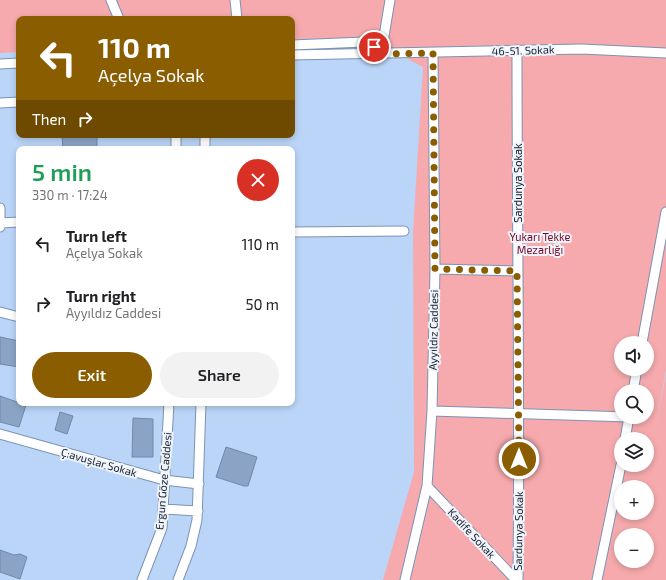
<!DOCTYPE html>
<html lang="en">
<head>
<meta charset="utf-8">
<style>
  body { margin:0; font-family:"Exo 2",sans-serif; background:#f2f2f2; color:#202124; height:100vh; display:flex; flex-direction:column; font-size:15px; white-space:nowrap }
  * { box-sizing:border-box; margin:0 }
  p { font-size:13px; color:#757577 }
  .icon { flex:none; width:22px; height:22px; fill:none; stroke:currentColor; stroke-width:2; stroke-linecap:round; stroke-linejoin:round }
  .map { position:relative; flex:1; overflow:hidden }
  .panel { position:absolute; left:16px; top:146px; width:279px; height:260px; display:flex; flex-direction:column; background:#fff; border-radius:8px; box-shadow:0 2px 6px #0003 }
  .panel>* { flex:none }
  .guide { position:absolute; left:16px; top:16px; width:279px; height:122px; border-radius:8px; box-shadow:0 2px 6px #0003; background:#895d00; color:#fff; overflow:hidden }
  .tools { position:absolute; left:614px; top:336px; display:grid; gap:8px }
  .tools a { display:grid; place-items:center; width:40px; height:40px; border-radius:50%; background:#fff; box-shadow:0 2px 6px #0003; font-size:20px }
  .pin { position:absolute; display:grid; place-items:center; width:34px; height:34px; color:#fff; margin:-17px; border:2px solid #fff; border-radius:50%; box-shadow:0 1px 4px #0007 }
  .me { position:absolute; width:44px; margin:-22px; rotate:0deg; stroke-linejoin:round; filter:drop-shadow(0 0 3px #0008) }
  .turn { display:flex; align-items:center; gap:14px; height:84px; padding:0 16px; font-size:18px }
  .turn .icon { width:52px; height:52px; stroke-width:2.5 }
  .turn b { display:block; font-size:28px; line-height:34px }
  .then { display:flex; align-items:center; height:38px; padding:0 16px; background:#0003; gap:8px; font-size:15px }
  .round { display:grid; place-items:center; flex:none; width:42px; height:42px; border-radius:21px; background:#f2f2f2 }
  .summary { display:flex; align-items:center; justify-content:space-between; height:68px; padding:0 16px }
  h1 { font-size:24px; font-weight:600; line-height:30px; color:#1e9e55 }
  .primary-button { display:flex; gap:8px; margin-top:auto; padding:8px 16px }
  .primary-button a { flex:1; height:46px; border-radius:24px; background:#895d00; color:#fff; font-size:16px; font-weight:600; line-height:46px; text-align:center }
  .primary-button a+a { background:#f2f2f2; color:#202124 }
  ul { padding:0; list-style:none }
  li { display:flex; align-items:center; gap:12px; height:60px; padding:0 16px }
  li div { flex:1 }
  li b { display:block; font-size:15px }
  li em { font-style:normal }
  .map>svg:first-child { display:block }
</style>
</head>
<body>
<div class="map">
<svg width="666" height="580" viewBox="0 0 666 580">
  <rect width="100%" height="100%" fill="#bbd5f8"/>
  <!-- green -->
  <path fill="#f6aaad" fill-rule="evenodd" d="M0,0H666V370L654,435L666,374V580H383L414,472L413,232L423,67L368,38L292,39V19H19V52L0,53ZM621,343H647V369H621ZM621,391H647V417H621ZM621,439H647V465H621ZM621,487H647V513H621ZM621,535H647V561H621Z"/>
  <!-- building -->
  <path fill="#8ba4c6" stroke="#7188a9" d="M62,135H97V149H63Z
    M0,337L19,341V367L0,364Z
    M0,396L26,405L19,427L0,422Z
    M60,412L73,416L67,434L55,430Z
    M133,418L153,419V457H132Z
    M226,447L257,457L248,486H244L216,477Z
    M0,550L14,555L20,554L27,557L20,579L0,572Z"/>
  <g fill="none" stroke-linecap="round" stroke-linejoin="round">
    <defs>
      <path id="minor" d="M111,0L119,19
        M235,0L237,19
        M292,45L364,42L370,44L381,54
        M517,50C517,227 520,403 518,580
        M381,54L390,0
        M292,55L582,49L666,53
        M0,64L19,63
        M0,103L19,102
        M205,135V149
        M176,149V135
        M0,208V227
        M1,223L19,222
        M292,232L404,231
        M435,269L517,271
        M0,312L19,317
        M642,343L666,212
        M633,391L637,369
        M432,411L629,417
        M0,434L164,480L199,484
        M625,439L629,417
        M427,486L516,580
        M163,509L198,511
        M142,580L162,528L169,403
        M178,580L191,546L197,520L201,403
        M405,580L427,486L432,411L435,269L433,53
        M597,580L621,465"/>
    </defs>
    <!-- minor casing -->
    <use href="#minor" stroke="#7b93b4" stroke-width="11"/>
    <!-- minor -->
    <use href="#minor" stroke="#fff" stroke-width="9"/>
  </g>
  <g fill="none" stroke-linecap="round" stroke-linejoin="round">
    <!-- route -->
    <path stroke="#895d00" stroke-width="7" stroke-dasharray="0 12.6" d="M374,47L381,54L433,53L435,269L517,271L519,459"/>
  </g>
  <g text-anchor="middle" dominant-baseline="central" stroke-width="4" stroke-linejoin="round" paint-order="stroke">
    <!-- street labels -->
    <g font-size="11" fill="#151e2b" stroke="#eff4fc">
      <text transform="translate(523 50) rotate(-2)">46-51. Sokak</text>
      <text transform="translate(517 183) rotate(-90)">Sardunya Sokak</text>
      <text transform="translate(433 330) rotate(-89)">Ayyıldız Caddesi</text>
      <text transform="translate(99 462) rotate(16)">Ç:avuşlar Sokak</text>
      <text transform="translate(163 481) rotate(-85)">Ergun Göze Caddesi</text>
      <text transform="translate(518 531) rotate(-89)">Sardunya Sokak</text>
      <text transform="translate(472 533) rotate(47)">Kadife Sokak</text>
    </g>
    <!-- park labels -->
    <g font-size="11" fill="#790824" stroke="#eff4fc">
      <text x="540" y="236">Yukarı Tekke<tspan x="540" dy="13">Mezarlığı</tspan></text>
    </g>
  </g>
</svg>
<div class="tools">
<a><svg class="icon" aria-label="sound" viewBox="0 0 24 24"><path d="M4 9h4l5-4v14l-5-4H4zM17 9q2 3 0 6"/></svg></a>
<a><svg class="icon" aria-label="search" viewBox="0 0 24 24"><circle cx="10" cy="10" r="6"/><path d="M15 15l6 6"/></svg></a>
<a><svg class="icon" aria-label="layers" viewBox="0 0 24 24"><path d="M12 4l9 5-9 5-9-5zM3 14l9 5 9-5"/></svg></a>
<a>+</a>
<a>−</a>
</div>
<div class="pin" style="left:374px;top:47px;background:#d93025"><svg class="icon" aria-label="arrive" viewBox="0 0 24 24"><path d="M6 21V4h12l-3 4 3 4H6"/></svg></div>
<svg class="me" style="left:519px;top:459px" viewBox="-20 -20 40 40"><circle r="17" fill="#895d00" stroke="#fff" stroke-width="3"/><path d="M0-11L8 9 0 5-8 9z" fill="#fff"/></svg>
<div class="guide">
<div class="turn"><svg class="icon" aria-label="left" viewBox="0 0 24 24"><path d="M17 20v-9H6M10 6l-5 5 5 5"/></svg><div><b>110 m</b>Açelya Sokak</div></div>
<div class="then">Then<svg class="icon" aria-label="right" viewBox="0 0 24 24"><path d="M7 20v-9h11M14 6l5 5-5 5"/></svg></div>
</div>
<section class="panel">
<div class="summary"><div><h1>5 min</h1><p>330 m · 17:24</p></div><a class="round" style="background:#d93025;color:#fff"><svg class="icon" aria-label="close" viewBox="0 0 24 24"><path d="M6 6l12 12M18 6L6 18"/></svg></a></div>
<ul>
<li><svg class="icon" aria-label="left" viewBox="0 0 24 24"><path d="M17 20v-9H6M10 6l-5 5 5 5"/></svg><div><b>Turn left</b><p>Açelya Sokak</p></div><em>110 m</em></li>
<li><svg class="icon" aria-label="right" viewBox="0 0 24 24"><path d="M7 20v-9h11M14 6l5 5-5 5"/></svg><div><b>Turn right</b><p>Ayyıldız Caddesi</p></div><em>50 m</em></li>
</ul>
<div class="primary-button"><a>Exit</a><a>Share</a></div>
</section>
</div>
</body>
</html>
